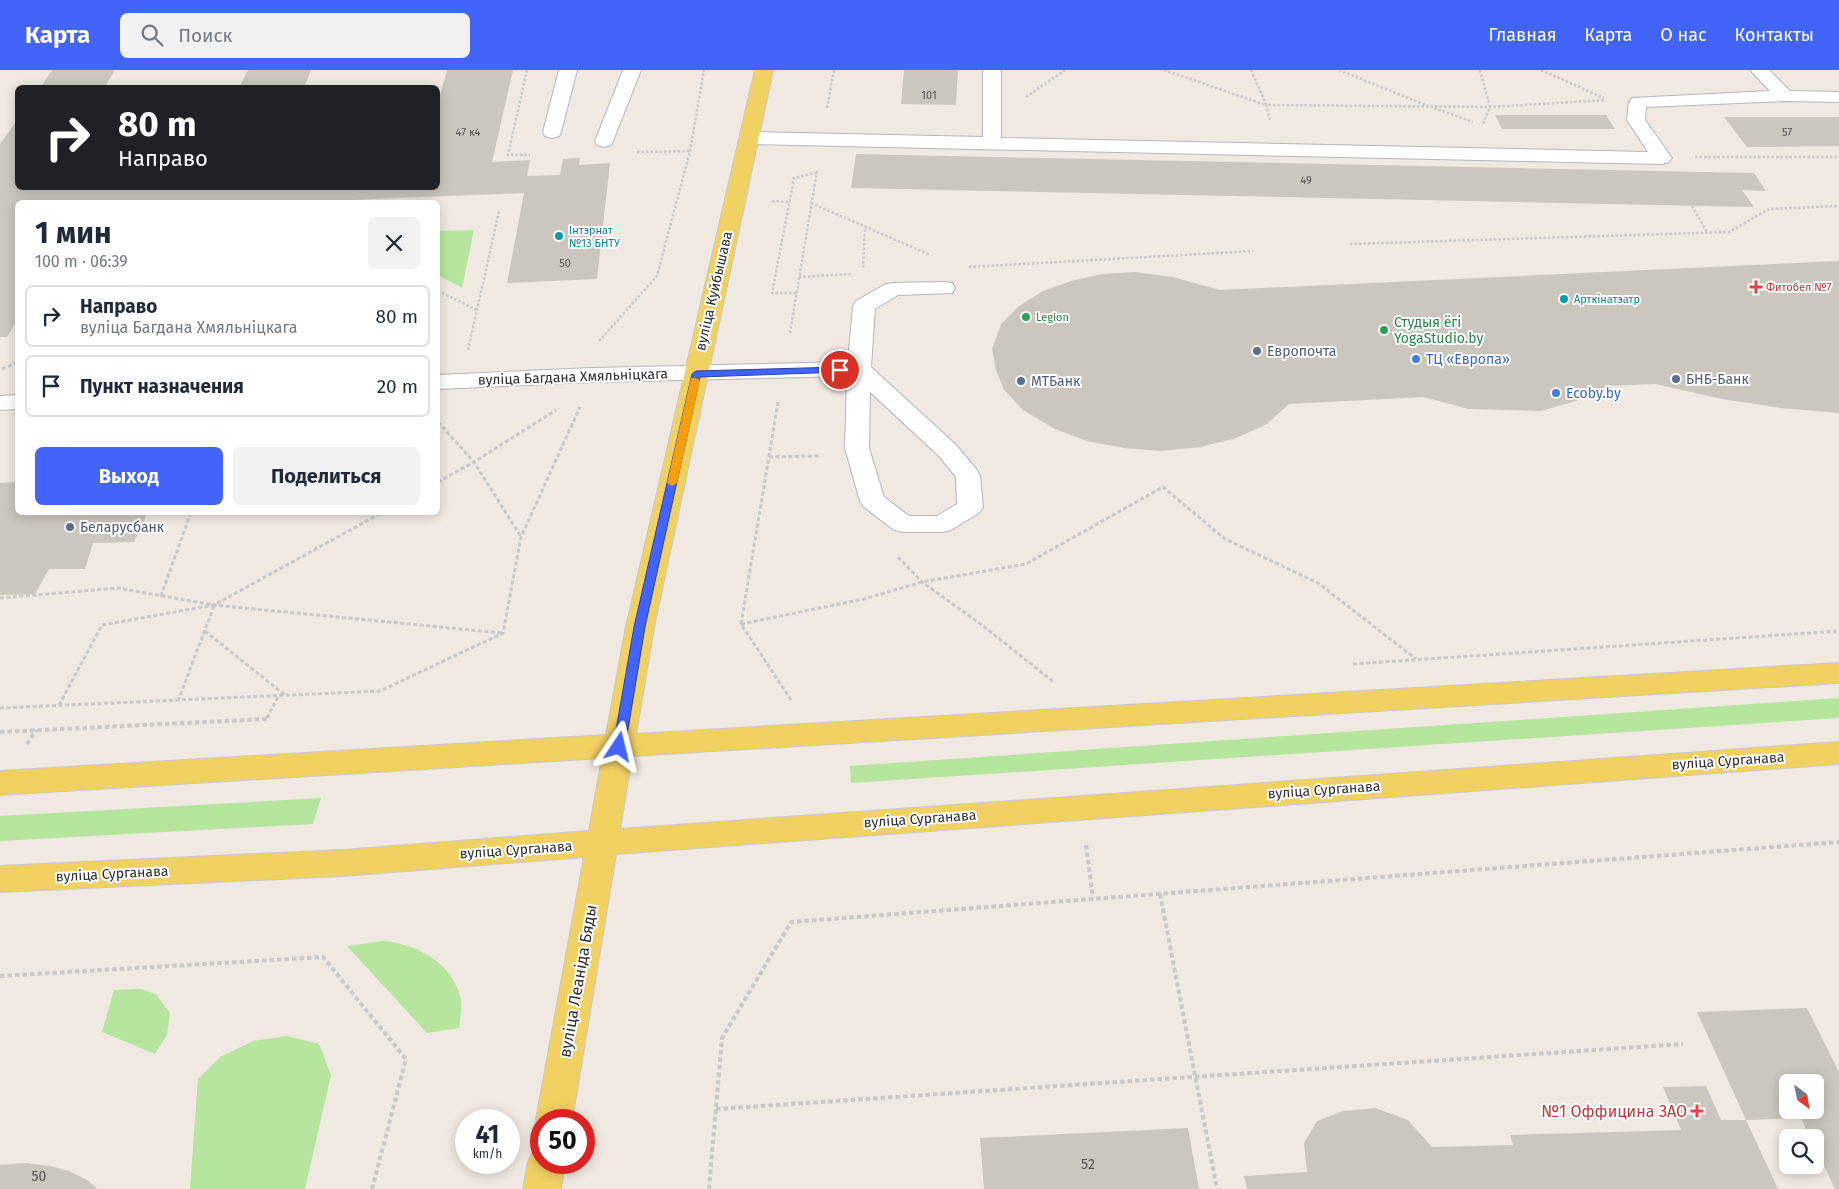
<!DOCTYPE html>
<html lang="ru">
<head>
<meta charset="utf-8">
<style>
  body { margin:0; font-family:"Fira Sans",sans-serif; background:#f2f2f3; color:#1f2937; height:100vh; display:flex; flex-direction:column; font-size:19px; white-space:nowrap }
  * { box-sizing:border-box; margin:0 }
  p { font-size:16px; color:#747a83 }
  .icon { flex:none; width:28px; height:28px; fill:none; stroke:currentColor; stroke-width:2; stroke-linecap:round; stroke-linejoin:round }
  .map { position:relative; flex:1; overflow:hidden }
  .side { position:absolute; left:15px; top:130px; width:425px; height:315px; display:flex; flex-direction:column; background:#fff; border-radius:8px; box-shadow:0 2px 12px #0003 }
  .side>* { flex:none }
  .top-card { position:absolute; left:15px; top:15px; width:425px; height:105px; border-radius:8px; box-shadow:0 2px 12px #0003; background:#202124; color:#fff; overflow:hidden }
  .needle { width:32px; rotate:148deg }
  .tools { position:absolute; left:1779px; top:1004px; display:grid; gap:10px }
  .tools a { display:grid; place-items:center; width:45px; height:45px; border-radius:8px; background:#fff; box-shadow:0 2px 12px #0003; font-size:25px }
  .speed { position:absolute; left:455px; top:1039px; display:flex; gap:10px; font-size:25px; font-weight:700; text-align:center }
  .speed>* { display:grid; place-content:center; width:65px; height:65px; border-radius:50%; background:#fff; box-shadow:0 2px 12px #0003; line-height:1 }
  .speed small { font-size:12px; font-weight:400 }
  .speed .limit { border:8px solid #d22; background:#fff; color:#111 }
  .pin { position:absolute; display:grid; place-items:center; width:42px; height:42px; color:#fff; margin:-21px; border:2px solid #fff; border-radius:50%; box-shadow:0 1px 5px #0007 }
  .me { position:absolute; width:55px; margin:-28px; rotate:10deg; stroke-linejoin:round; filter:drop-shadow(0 0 4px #0008) }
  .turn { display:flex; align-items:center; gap:18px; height:105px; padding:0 20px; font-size:22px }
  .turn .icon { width:65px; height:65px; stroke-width:2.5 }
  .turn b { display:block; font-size:35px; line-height:42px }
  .round { display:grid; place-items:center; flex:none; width:52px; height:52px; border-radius:8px; background:#f2f2f3 }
  .summary { display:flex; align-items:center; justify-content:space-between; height:85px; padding:0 20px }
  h1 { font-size:30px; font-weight:700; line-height:38px }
  .primary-button { display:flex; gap:10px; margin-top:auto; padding:10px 20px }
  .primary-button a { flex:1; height:58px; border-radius:8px; background:#4264fb; color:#fff; font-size:20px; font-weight:700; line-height:58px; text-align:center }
  .primary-button a+a { background:#f2f2f3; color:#1f2937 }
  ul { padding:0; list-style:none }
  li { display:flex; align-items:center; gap:15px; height:62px; margin:0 10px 8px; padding:0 10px; border:2px solid #e0e1e3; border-radius:8px }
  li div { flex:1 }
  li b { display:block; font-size:19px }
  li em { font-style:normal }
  header { display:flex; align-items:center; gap:30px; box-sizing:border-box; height:70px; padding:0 25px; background:#4264fb; color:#fff }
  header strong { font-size:24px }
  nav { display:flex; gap:28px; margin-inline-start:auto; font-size:18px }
  .search { width:350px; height:45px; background:#f2f2f3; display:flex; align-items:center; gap:12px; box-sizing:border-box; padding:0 18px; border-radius:8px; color:#747a83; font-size:19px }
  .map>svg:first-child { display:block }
</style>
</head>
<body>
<header>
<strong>Карта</strong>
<div class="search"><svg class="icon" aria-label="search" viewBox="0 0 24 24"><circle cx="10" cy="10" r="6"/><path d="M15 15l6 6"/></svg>Поиск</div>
<nav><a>Главная</a><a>Карта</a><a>О нас</a><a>Контакты</a></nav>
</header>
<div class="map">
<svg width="1839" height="1119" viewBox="0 0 1839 1119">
  <rect width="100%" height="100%" fill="#efe9e1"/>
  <!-- green -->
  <path fill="#b6e59e" d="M474,160L462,218L438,205V161Z
    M1839,628V648L851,713L850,696Z
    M321,728L313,754L0,771V746Z
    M382,871C415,873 451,892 460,926C463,935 460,948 459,958L427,963L347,876Z
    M141,919L156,924L170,943L167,965L155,984L102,962L114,920Z
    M287,966L319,974L331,1005L305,1119H190L198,1009L220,987L253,971Z"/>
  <!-- building -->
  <path fill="#cbc7bf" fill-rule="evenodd" d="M52,0H115L104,18H40Z
    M248,0H311L304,18H239Z
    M447,0H513L492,92L530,90L527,106L560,105L563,89L580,88L579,95L610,93L597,209L507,213L524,123L352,130L351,132H18V249L7,267H0V74L18,49V118H438V33Z
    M904,0H958L956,35L901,34Z
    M1495,45H1606L1615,59H1502Z
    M1724,47H1839V76L1747,77Z
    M856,84L1754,103L1766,121L1742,120L1754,137L851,118Z
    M1839,191V343L1781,338L1722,329L1655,314L1607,316L1576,331L1541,341L1469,339L1423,327L1289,334L1267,354L1236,368L1201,377L1161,381L1124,378L1087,371L1055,359L1023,340L1004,320L996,300L992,279L1001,254L1019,236L1043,221L1071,211L1102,204L1135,202L1173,207L1220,220Z
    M18,412V442H148L134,472L93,473L85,499H49L35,524L0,525V413Z
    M1807,938L1839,1002V1119H1835L1815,1077V1068H1810L1801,1048L1746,1050L1697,942ZM1788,1012H1815V1040H1788Z
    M1706,1016L1721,1050H1746L1778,1119H1247L1244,1106L1307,1102L1304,1073L1317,1051L1343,1041L1375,1038L1408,1050L1432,1077L1513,1075L1510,1065L1681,1060L1663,1017Z
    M1188,1058L1199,1119H984L980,1068Z
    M26,1093L50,1096L69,1101L87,1110L98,1119H0V1095Z"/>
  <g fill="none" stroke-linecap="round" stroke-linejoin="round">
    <defs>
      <path id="minor" d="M559,0H577L561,62L559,66L552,68L545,66L543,62Z
        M623,0H641L613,71L611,75L604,77L597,75L595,71Z
        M983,0H1001V68L1648,82L1627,50L1629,32L1632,28L1770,21L1750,0H1769L1790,21L1839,22V32L1785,31L1646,37L1645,50L1672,88L1669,92L1662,94L749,74L742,72L740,68L742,64L749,62L983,67Z
        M944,212L952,213L955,218L952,223L898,225L875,239L871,297L956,375L977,400L980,406L983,437L979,443L951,460L942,462H903L894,460L864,437L860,431L845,378L847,306L592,312L438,319V305L592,298L848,292L853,236L856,231L886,214L894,213ZM870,322L938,385L956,407L957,434L937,446H909L884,427L869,378Z
        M18,325V339L0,340V326Z"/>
      <path id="major" d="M755,0H773L654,557L636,664L1839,593V613L632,686L620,759L1839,672V694L616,784L572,1050H541V1062L536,1050L584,787L343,806L0,822V796L343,780L589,761L602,688L0,725V701L606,665L626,557Z
        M541,1077V1092H565L561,1119H523L528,1092L534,1080Z"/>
    </defs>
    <!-- minor casing -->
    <use href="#minor" stroke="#b4b7c1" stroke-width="2"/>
    <!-- major casing -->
    <use href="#major" stroke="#c9c9c9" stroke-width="2"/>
    <!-- path-far2 -->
    <path stroke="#c9c9c9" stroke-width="2.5" stroke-dasharray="2.5 2" stroke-linecap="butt" d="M527,0L508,85H530
      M1164,0L1266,35
      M1251,0L1266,34
      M1339,0L1428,36
      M1480,0L1490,37L1483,54
      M1541,0L1604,28
      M1026,27L1065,0
      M827,38L834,0
      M1434,38L1473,52
      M1270,50L1266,35L1490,37L1605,30
      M637,82L690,81
      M1695,87H1839
      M772,131L789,132
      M811,133L930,185
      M1692,136L1707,162
      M1350,174L1729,162L1769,139L1839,136
      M969,197L1253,181
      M863,198L865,156
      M799,207L851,204
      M438,221L477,240
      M796,223H772L794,108L816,103
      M790,263L817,101
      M599,271L657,206L690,81L704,0
      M468,280L499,141"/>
    <!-- path-far1 -->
    <path stroke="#c9c9c9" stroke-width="3" stroke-dasharray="4 2.5" stroke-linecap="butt" d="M2,299L18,292
      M778,332L741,554L791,630
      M438,352L474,392L521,467
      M769,387L820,386
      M438,412L474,392L556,340
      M898,487L922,512L982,555L1055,613
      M161,526L191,442
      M0,528L118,518L214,535L502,563
      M741,554L864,529L922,512L1026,494L1163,417L1225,469L1318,513L1416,589
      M205,561L286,626
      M1353,594L1839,561
      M178,631L214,536
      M59,635L102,555L214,535L383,442
      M0,638L380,621L503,563L521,467L580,337
      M267,648L278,627"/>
    <!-- path -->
    <path stroke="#c9c9c9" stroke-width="4" stroke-dasharray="4.5 3" stroke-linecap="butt" d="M0,662L267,649L268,647
      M27,674L36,660
      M1086,775L1093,828
      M1160,824L1217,1119
      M0,906L323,887L406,989L372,1119
      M716,1039L1683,974
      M709,1119L722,968L791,852L1839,772"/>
    <!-- minor -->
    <use href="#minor" fill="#fff" fill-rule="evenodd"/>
    <!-- major -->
    <use href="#major" fill="#f2d163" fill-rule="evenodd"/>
  </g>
  <!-- route -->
  <path fill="#4264fb" stroke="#2b41a3" d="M840,297L844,300L843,302L700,307L645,557L625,677L623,680H615L613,677L634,557L692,304L696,301Z"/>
  <!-- slow -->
  <path fill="#f59e0b" d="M691,308H695L700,310L677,413L672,416L667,413Z"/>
  <!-- markers -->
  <g fill="#0f9aa8" stroke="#fff" stroke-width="2">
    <circle cx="559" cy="166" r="5"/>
    <circle cx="1564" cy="229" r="5"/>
  </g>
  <g fill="#e0444e" stroke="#fff" stroke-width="2">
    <path d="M1753.5 209.5h5v5h5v5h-5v5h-5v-5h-5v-5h5z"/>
    <path d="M1694.5 1033.5h5v5h5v5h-5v5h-5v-5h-5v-5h5z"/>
  </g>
  <g fill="#2e9e5b" stroke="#fff" stroke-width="2">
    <circle cx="1026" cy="247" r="5"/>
    <circle cx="1384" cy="260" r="5"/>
  </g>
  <g fill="#5c6f8a" stroke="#fff" stroke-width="2">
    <circle cx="1257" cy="281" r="5"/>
    <circle cx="1676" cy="309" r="5"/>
    <circle cx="1021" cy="311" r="5"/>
    <circle cx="70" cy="457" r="5"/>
  </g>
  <g fill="#3f7fe0" stroke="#fff" stroke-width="2">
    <circle cx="1416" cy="289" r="5"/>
    <circle cx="1556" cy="323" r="5"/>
  </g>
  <g text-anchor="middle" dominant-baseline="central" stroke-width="4" stroke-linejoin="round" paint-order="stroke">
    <!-- number labels -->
    <g font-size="11" fill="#555452">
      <text x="929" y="25">101</text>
      <text x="468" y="62">47 к4</text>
      <text x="1787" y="62">57</text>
      <text x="1306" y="110">49</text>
      <text x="565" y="193">50</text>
    </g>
    <!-- far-culture labels -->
    <g font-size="11" fill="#0d838f" stroke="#fff" text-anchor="start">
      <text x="569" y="160">Інтэрнат<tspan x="569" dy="13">№13 БНТУ</tspan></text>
      <text x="1574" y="229">Арткінатэатр</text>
    </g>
    <!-- far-health labels -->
    <g font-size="11" fill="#be3a42" stroke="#fff" text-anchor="start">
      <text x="1766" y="217">Фитобел №7</text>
    </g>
    <!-- far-leisure labels -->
    <g font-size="11" fill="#27864d" stroke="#fff" text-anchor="start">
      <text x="1036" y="247">Legion</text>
    </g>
    <!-- street labels -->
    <g font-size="14" fill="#2e2e2e" stroke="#fff">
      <text transform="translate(714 221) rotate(-77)">вуліца Куйбышава</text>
      <text transform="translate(573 307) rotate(-2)">вуліца Багдана Хмяльніцкага</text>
      <text transform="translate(1728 691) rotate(-4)">вуліца Сурганава</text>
      <text transform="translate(1324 720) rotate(-4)">вуліца Сурганава</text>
      <text transform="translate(920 749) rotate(-4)">вуліца Сурганава</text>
      <text transform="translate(516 780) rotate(-4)">вуліца Сурганава</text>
      <text transform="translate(112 804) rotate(-3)">вуліца Сурганава</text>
    </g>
    <!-- leisure labels -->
    <g font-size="14" fill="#27864d" stroke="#fff" text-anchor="start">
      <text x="1394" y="252">Студыя ёгі<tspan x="1394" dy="16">YogaStudio.by</tspan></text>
    </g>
    <!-- service labels -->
    <g font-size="14" fill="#4e5e75" stroke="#fff" text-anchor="start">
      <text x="1267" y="281">Европочта</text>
      <text x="1686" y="309">БНБ-Банк</text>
      <text x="1031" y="311">МТБанк</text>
      <text x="80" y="457">Беларусбанк</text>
    </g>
    <!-- shop labels -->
    <g font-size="14" fill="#366cbe" stroke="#fff" text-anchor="start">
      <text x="1426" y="289">ТЦ «Европа»</text>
      <text x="1566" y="323">Ecoby.by</text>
    </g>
    <!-- near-number labels -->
    <g font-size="14" fill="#555452">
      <text x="1088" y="1094">52</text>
      <text x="39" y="1106">50</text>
    </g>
    <!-- near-street labels -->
    <g font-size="16" fill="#2e2e2e" stroke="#fff">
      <text transform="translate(578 911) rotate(-80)">вуліца Леаніда Бяды</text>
    </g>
    <!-- near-health labels -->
    <g font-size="16" fill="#be3a42" stroke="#fff" text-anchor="end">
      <text x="1687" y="1041">№1 Оффицина ЗАО</text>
    </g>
  </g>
</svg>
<div class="tools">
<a><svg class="needle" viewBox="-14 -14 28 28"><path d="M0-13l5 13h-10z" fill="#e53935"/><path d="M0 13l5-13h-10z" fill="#747a83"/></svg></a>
<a><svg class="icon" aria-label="search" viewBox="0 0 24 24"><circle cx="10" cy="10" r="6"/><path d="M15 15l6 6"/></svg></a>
</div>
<div class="speed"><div>41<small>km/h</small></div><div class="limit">50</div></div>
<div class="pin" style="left:840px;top:300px;background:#d93025"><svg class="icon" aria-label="arrive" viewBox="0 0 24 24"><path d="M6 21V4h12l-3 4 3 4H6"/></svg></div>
<svg class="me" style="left:619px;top:677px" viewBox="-20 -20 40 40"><path d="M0-17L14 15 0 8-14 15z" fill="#4264fb" stroke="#fff" stroke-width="4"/></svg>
<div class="top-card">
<div class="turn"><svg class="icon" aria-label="right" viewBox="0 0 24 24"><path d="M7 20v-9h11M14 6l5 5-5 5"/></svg><div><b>80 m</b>Направо</div></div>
</div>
<section class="side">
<div class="summary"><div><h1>1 мин</h1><p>100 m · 06:39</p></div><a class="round"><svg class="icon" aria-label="close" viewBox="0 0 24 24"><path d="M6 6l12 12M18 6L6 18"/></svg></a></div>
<ul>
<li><svg class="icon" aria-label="right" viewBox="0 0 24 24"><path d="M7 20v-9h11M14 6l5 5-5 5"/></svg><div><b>Направо</b><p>вуліца Багдана Хмяльніцкага</p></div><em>80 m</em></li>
<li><svg class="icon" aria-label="arrive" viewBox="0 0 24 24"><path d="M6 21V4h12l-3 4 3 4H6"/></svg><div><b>Пункт назначения</b></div><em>20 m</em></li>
</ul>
<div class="primary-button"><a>Выход</a><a>Поделиться</a></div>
</section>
</div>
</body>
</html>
